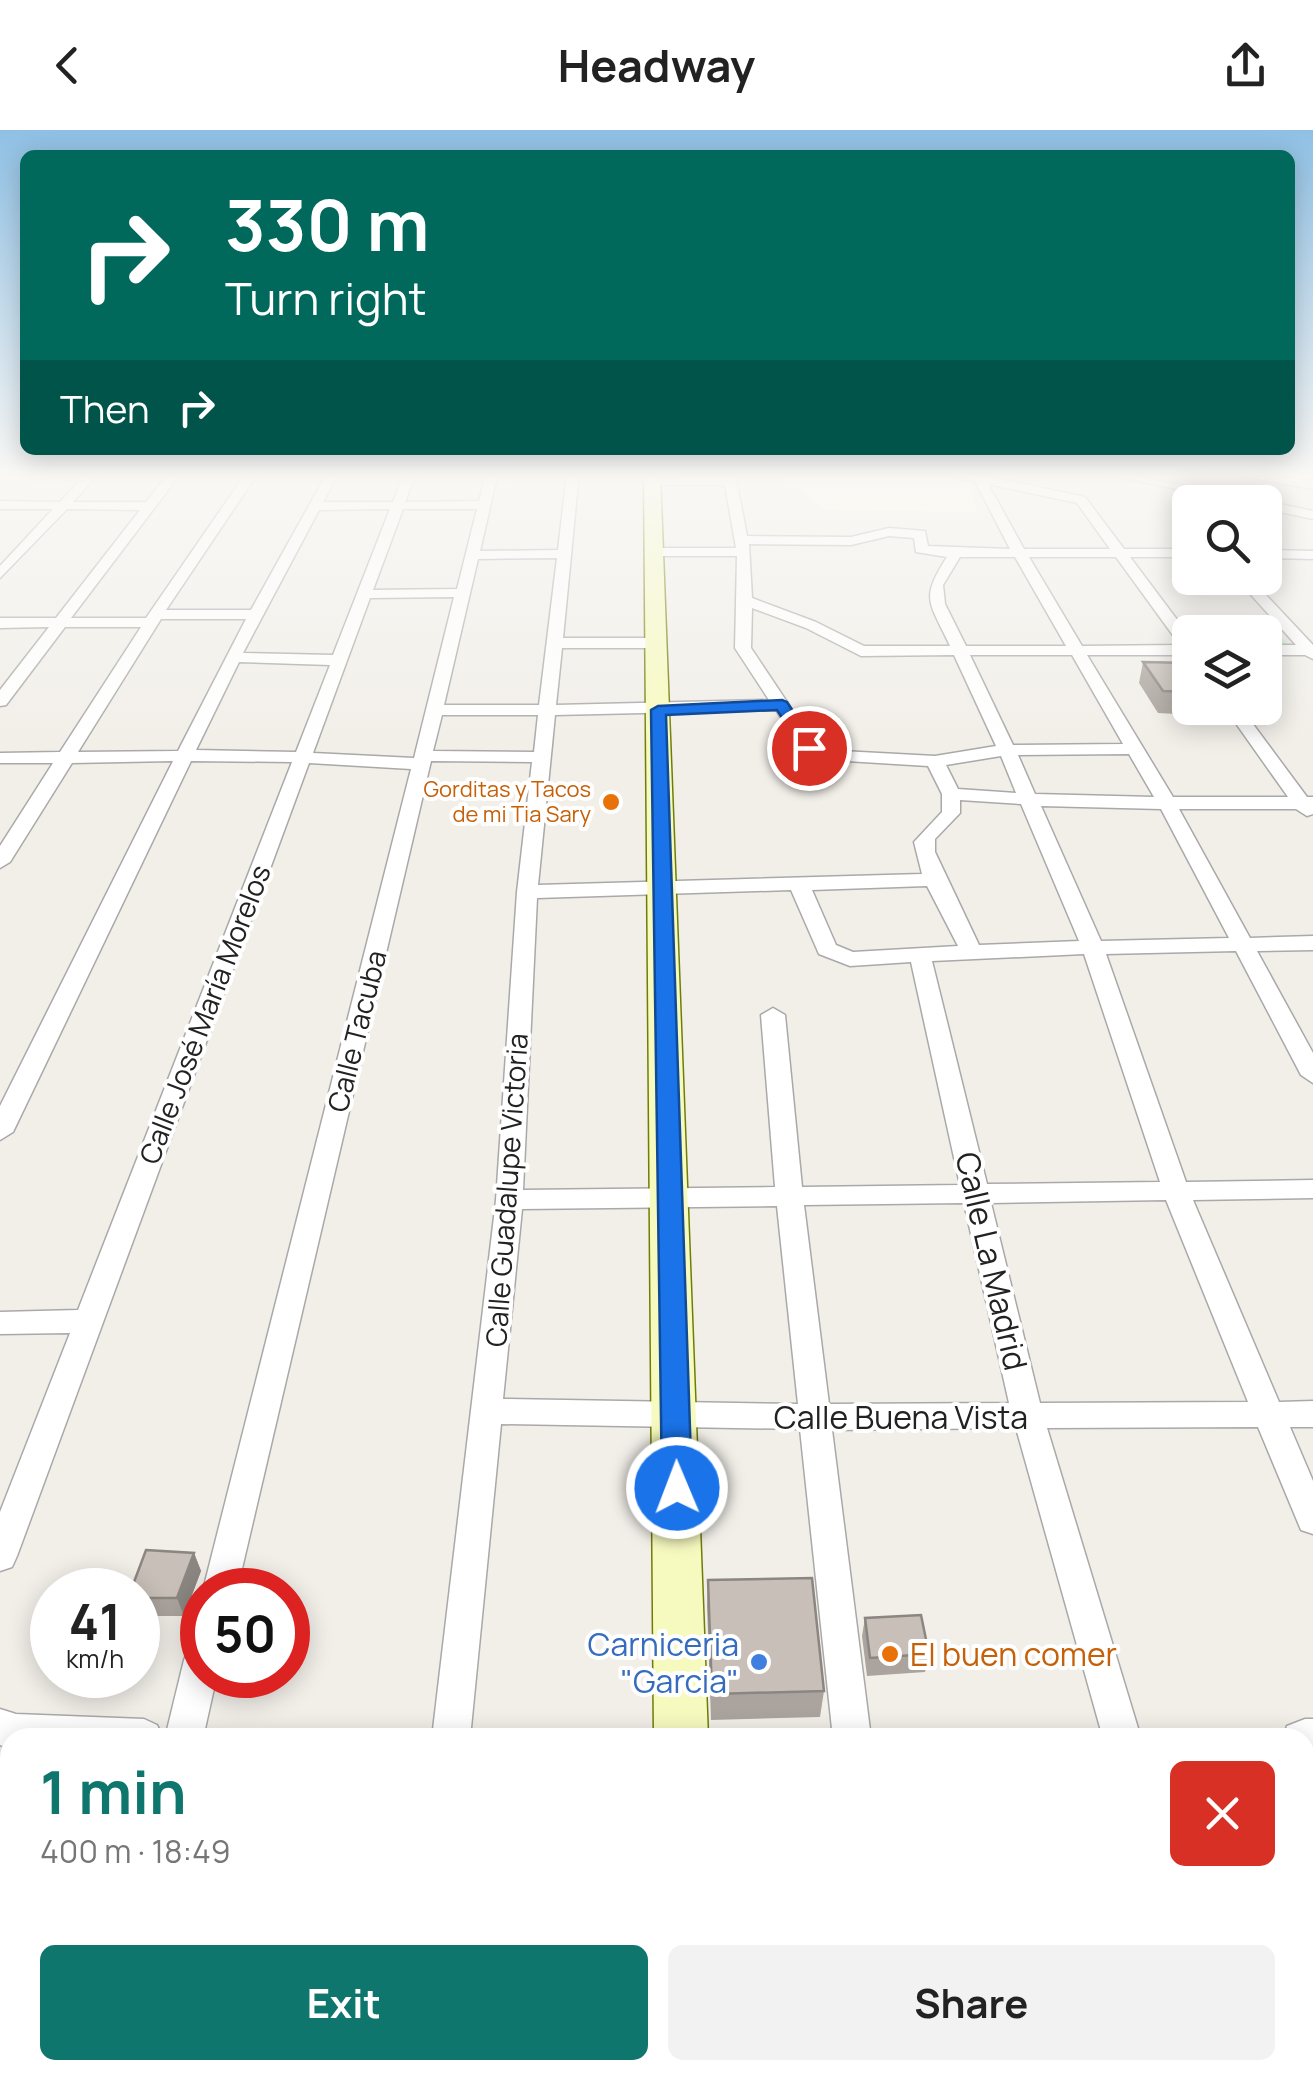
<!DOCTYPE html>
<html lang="en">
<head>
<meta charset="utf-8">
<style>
  body { margin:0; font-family:Manrope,sans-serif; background:#f2f2f2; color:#222; height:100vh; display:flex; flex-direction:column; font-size:38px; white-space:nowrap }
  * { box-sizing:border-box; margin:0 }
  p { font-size:32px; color:#767676 }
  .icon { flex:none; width:55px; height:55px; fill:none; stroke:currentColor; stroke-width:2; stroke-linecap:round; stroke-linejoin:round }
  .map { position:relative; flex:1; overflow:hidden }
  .drawer { position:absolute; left:0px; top:1598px; width:1315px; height:352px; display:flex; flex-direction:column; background:#fff; border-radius:30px 30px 0 0; box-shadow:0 5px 25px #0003 }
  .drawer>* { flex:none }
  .guide { position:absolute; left:20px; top:20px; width:1275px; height:305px; border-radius:15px; box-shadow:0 5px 25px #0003; background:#00695c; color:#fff; overflow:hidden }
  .buttons { position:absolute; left:1172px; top:355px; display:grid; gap:20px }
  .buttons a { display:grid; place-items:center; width:110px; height:110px; border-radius:15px; background:#fff; box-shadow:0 5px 25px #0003; font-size:50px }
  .speed { position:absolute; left:30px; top:1438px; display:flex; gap:20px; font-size:50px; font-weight:700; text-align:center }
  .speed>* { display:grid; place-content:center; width:130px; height:130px; border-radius:50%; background:#fff; box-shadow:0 5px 25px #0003; line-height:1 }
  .speed small { font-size:25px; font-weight:400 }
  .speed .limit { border:15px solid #d22; background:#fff; color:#111 }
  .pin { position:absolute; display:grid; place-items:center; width:85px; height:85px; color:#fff; margin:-42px; border:5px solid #fff; border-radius:50%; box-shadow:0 2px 10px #0007 }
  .me { position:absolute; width:110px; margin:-55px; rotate:359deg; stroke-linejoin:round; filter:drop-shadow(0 0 8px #0008) }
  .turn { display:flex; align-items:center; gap:35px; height:210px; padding:0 40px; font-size:45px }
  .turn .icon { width:130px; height:130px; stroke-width:2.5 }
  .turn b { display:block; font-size:70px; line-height:85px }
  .then { display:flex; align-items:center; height:95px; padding:0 40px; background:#0003; gap:20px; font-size:38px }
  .round { display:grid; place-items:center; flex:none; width:105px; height:105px; border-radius:15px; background:#f2f2f2 }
  .headline { display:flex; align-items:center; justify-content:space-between; height:170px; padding:0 40px }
  h1 { font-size:60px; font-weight:700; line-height:75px; color:#0f766e }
  .action { display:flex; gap:20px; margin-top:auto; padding:20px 40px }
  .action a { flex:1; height:115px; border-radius:15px; background:#0f766e; color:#fff; font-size:40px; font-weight:700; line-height:115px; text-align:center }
  .action a+a { background:#f2f2f2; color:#222 }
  header { display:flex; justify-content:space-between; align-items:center; height:130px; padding:0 40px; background:#fff; font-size:45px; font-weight:700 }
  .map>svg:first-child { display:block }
</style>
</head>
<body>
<header><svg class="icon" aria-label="back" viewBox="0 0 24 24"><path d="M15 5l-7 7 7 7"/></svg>Headway<svg class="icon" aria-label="share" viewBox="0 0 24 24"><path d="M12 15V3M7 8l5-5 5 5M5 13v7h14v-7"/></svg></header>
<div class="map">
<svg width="1313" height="1949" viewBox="0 0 1313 1949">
  <rect width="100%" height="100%" fill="#f2efe9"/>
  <!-- education -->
  <path fill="#ffffe5" d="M795,343H927L970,354L977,382L826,380L784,348Z"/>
  <!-- park -->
  <path fill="#c8facc" d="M1180,489L1268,490L1288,515H1265V502H1191Z"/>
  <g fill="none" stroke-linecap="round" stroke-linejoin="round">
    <defs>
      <path id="minor" d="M0,343H12L0,353Z
        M86,343H99L73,372H146L169,343H181L71,488H146L246,343H258L166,480H251L327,343H339L323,372H393L404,343H416L405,372L479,371L486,343H498L480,421L558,420L567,343H579L563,508H657L665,513L657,518H562L556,575L769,570L735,518L737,426H654L647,422L654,418H736L725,355H649L653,348L724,347L723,343H735L747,406L851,407L889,398L925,401L928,416L1010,419L975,351L948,343H1001L995,348L1085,367L1124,419H1190V427H1130L1190,507V525H1087L1173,667H1288L1225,578H1241L1307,667H1313V684L1307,686L1296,679H1179L1250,808L1313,806V820L1257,821L1313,923V953L1301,945L1236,821L1106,824L1186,1052L1313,1050V1068L1193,1070L1279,1272L1313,1271V1297H1290L1313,1351V1404L1301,1400L1258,1297L1047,1298L1141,1608H1103L1016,1298L832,1300L871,1608H833L800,1299L501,1294L470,1608H432L496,1070L517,762L532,632L431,631L237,1460H203L411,639L309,633L17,1426L12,1437L0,1441V1382L70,1203L0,1204V1182L78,1180L292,632L191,631L13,1002L0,1010V976L173,631L72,633L10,732L0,738V716L53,633H0V623L60,622L141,497H65L6,575L0,576V560L49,497L0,498V488H56L140,380L67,379L0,448V436L53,379H0V371L60,372ZM988,354L1077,373L1110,419H1024ZM390,379L333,525L243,523L319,380ZM403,379H477L457,459L373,460ZM889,406L914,408L916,422L947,427C919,470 930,472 950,516H864L816,492L752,468L749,414L851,415ZM960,427H1015L1066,516H966L945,474L943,455ZM1029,427H1116L1180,515L1082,516ZM557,428L539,575H444L478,429ZM454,467L414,628L313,623L370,468ZM752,478L806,498L861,526L954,525L996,616L935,626L823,620L815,614L751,518ZM161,489H246L178,621L78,622ZM970,525H1072L1123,614L1013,615ZM239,532L330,535L296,622L196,620ZM776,580L803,622L813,629L928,636L942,664V682L914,712L922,744L538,755L555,585ZM442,585H538L534,622L433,621ZM1129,624L1154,667L1035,664L1018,625ZM1001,626L1016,663L958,659L946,635ZM960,670L1021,674L1079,811L979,815L935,722V709L960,683ZM1041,676L1161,679L1229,808L1101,811ZM927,756L958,816L853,822L836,815L812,760ZM791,760L819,824L850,836L911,832L960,1055L802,1057L785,885L773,878L761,885L775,1057L523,1060L537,768ZM1084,824L1160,1052L987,1054L932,831ZM1166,1070L1248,1272L1040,1273L991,1073ZM964,1073L1009,1273L829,1274L804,1075ZM777,1076L798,1274L503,1269L522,1079Z
        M1101,343H1125L1259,372H1237Z
        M1239,343L1313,351V359L1245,347Z
        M1265,371L1313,381V389L1265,379V372H1260Z
        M1265,420L1313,421V429L1265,428Z
        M1236,448H1250L1313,515V529L1305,525H1265V515H1296Z
        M202,1513V1545H217L203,1608H165L184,1530L189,1518Z
        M0,1579L16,1584L144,1589L157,1595L163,1608H10V1619L0,1615Z
        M81,1940H125L124,1949H78Z
        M1177,1940H1221L1224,1949H1178Z"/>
      <path id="tertiary" d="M1305,1589H1313V1637H1305V1608H1283L1287,1596Z
        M1305,1657H1313V1709H1305Z"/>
      <path id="secondary" d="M644,343H660L708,1608H654Z
        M655,1940H717L718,1949H654Z"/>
    </defs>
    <!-- minor casing -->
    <use href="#minor" stroke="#a9a9a9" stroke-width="3"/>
    <!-- tertiary casing -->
    <use href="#tertiary" stroke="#a9a9a9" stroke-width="3"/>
    <!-- secondary casing -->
    <use href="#secondary" stroke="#707d05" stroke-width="3"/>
    <!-- minor -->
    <use href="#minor" fill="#fff" fill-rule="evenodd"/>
    <!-- tertiary -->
    <use href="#tertiary" fill="#fff" fill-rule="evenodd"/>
    <!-- secondary -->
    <use href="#secondary" fill="#f7fabf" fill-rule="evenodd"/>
  </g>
  <!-- wall -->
  <path fill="#aba49e" d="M1143,532L1190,533V578H1216L1214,586L1158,583L1139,553Z
    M194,1423L201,1441L184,1486H138V1468Z
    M708,1450L824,1561L820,1587L711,1590L707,1476Z
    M865,1488L929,1524L925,1542L867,1546L862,1506Z"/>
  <!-- shaded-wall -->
  <path fill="#8b8681" d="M194,1423L201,1441L184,1486L177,1468Z"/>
  <!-- building -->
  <path fill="#c7bfb8" stroke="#8b8681" stroke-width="2.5" d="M1143,532L1190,533V562L1163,561Z
    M146,1420L194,1423L177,1468H138V1460H131Z
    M812,1448L824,1561L712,1564L708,1450Z
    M921,1485L929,1524L870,1528L865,1488Z"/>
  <!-- sky -->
  <linearGradient id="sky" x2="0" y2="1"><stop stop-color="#8fc0e4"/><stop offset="0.56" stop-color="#f9f8f5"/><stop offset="1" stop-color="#f9f8f5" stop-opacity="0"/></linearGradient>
  <rect width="1313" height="616" fill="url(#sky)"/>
  <!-- route -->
  <path fill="#1a73e8" stroke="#114b97" stroke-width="2.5" d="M782,570L787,572L817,618L815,621H804L777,580L666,585L692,1358L688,1366L677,1370L667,1366L662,1358L651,580L658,576Z"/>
  <!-- markers -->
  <g fill="#e8710a" stroke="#fff" stroke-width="4">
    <circle cx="611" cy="672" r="10"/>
    <circle cx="890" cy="1524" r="10"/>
  </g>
  <circle fill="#3f7fe0" stroke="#fff" stroke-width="4" cx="759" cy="1532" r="10"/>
  <g text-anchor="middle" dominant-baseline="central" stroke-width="8" stroke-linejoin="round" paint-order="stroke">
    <!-- far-food labels -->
    <g font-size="22" fill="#c56008" stroke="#fff" text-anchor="end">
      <text x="591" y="659">Gorditas y Tacos<tspan x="591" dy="25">de mi Tia Sary</tspan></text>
    </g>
    <!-- street labels -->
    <g font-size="28" fill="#222" stroke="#fff">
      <text transform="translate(204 884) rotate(-69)">Calle José María Morelos</text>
      <text transform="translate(356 901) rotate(-76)">Calle Tacuba</text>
      <text transform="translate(506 1060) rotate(-86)">Calle Guadalupe Victoria</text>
    </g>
    <!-- near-street labels -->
    <g font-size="32" fill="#222" stroke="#fff">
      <text transform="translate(992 1131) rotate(77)">Calle La Madrid</text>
      <text x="901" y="1287">Calle Buena Vista</text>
    </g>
    <!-- near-shop labels -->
    <g font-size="32" fill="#366cbe" stroke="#fff" text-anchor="end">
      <text x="739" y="1514">Carniceria<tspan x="739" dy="37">"Garcia"</tspan></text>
    </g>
    <!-- near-food labels -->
    <g font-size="32" fill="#c56008" stroke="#fff" text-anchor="start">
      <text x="910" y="1524">El buen comer</text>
    </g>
  </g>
</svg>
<div class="buttons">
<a><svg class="icon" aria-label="search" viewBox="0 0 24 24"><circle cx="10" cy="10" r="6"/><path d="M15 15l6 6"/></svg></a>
<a><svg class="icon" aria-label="layers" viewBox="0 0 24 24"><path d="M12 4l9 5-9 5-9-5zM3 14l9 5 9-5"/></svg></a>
</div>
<div class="speed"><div>41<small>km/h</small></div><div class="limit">50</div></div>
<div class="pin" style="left:809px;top:618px;background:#d93025"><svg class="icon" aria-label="arrive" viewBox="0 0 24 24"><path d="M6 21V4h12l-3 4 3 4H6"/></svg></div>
<svg class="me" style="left:677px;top:1358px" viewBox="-20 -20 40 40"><circle r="17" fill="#1a73e8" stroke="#fff" stroke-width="3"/><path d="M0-11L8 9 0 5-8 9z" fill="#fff"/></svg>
<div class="guide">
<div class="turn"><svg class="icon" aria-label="right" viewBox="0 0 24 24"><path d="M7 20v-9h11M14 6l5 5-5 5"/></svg><div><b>330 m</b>Turn right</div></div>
<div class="then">Then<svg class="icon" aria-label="right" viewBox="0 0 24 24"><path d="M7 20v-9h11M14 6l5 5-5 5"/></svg></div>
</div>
<section class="drawer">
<div class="headline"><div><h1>1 min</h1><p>400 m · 18:49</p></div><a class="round" style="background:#d93025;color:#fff"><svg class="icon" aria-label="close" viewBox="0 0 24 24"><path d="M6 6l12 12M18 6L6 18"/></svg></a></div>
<div class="action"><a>Exit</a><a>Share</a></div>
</section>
</div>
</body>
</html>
